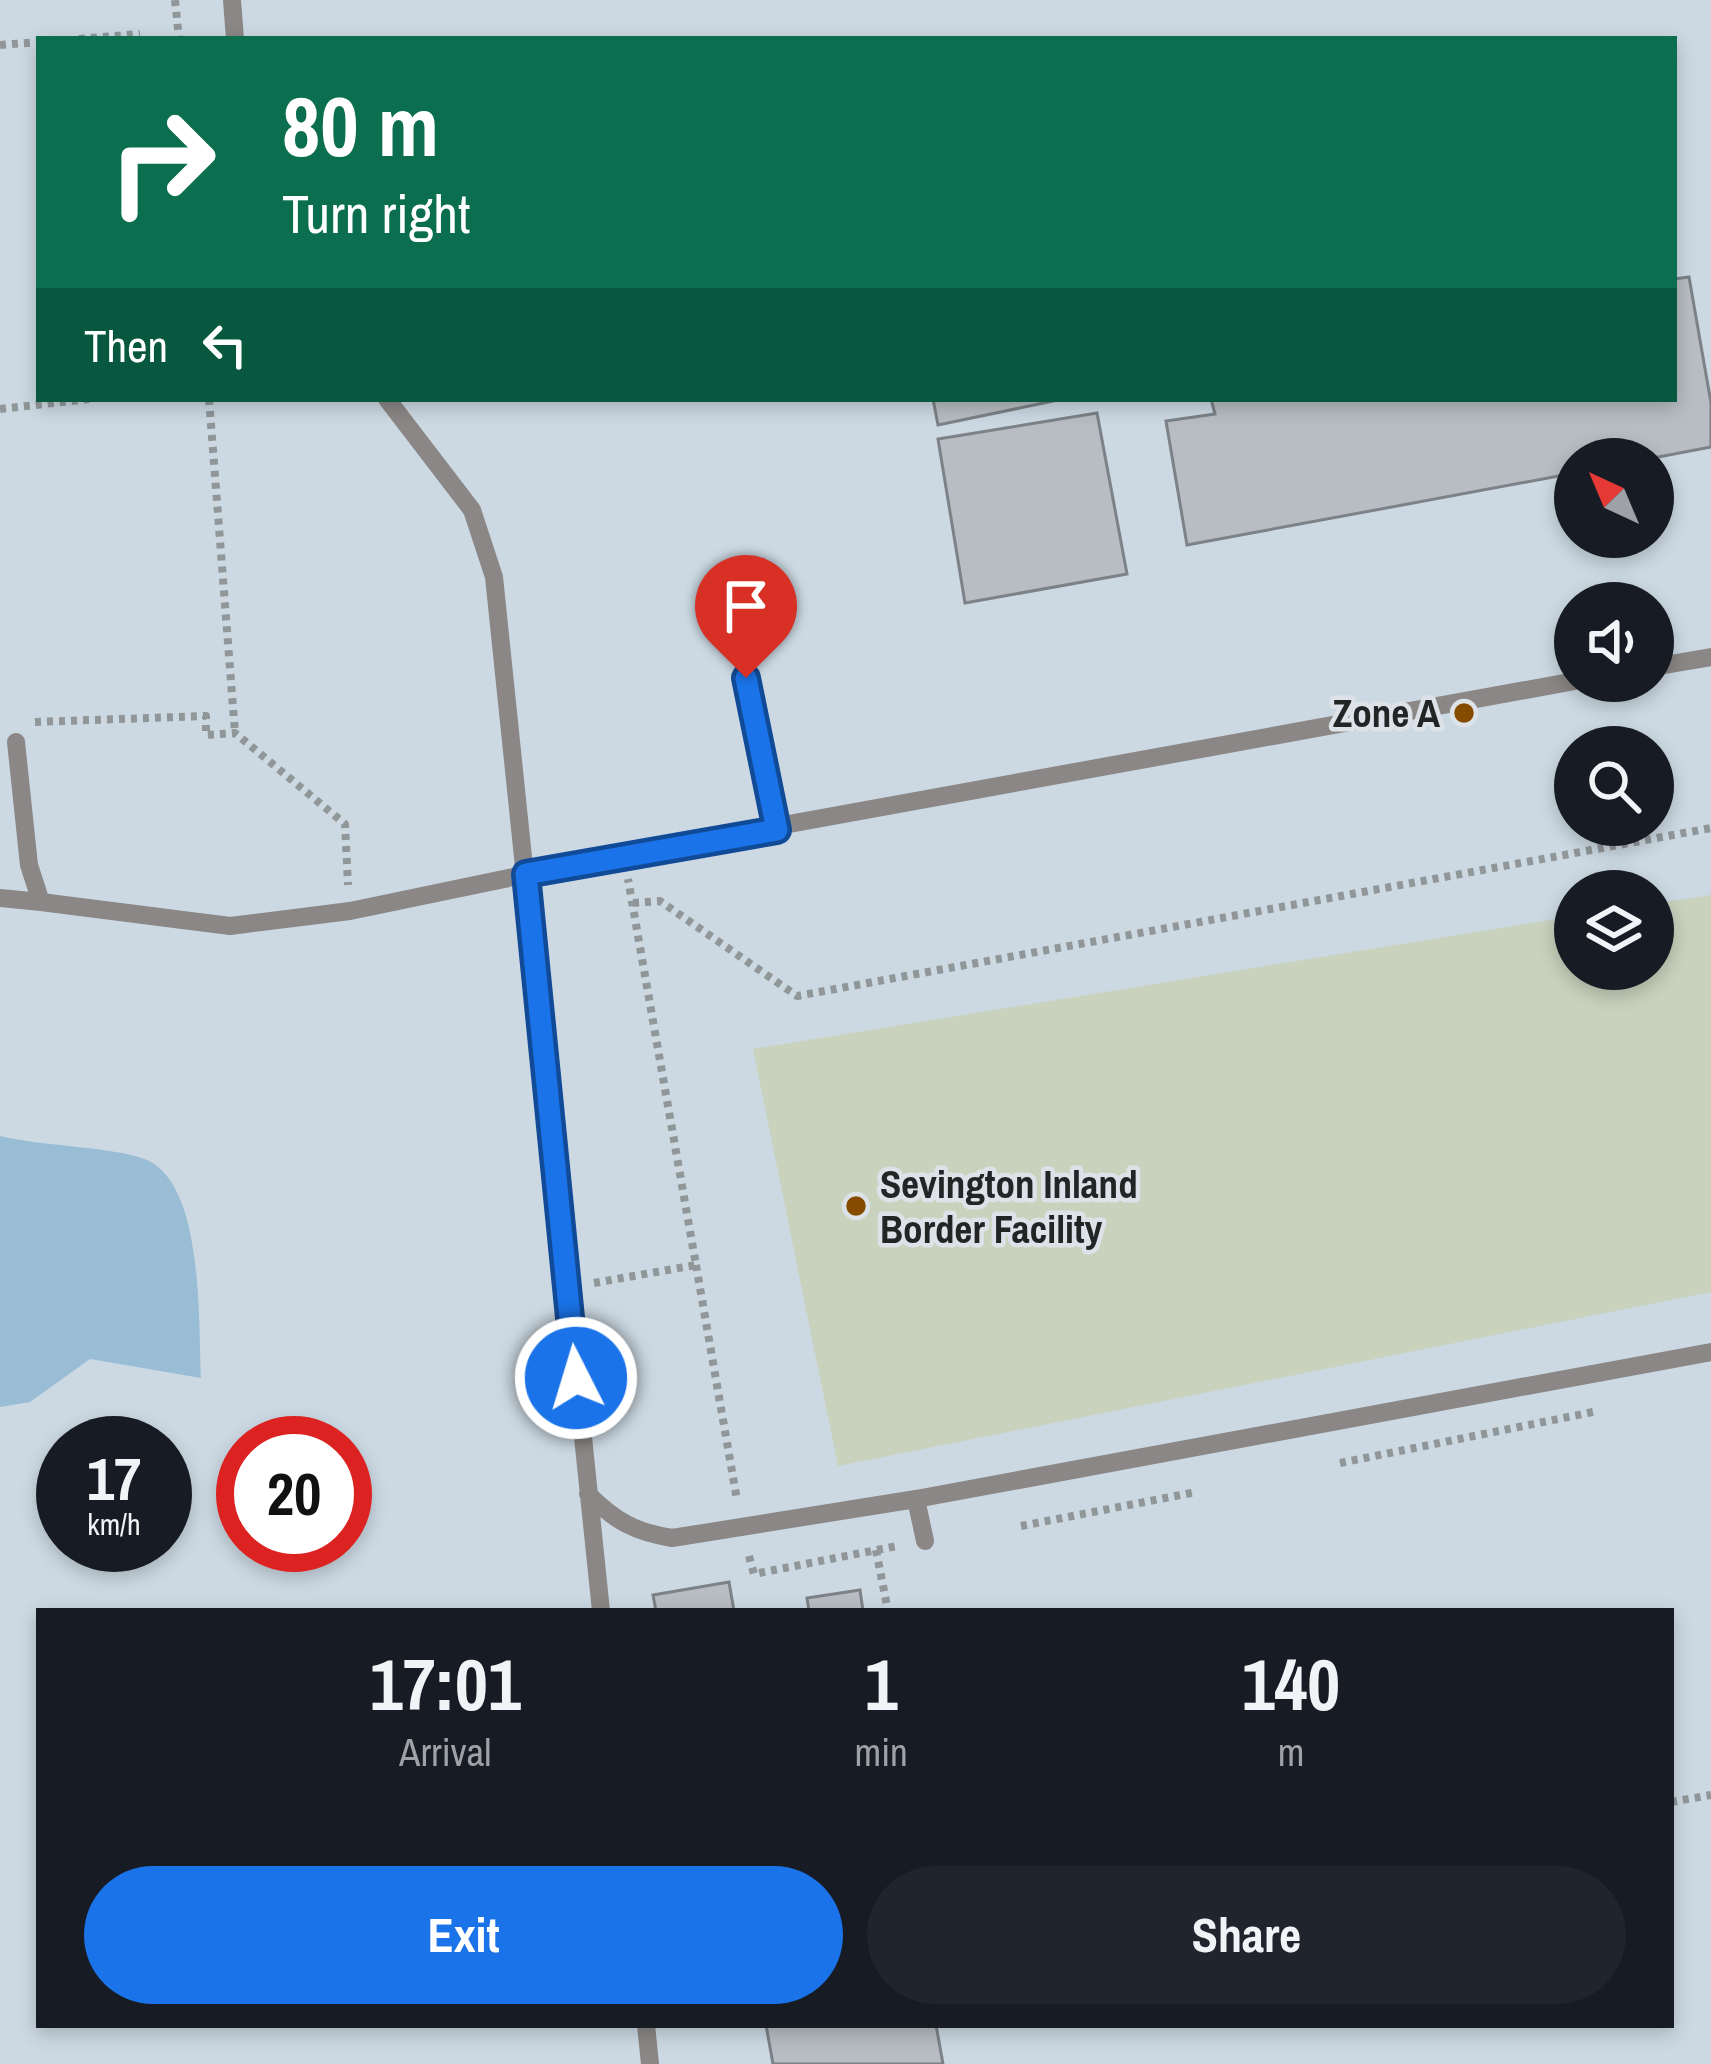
<!DOCTYPE html>
<html lang="en">
<head>
<meta charset="utf-8">
<style>
  body { margin:0; font-family:"Archivo Narrow",sans-serif; background:#20242c; color:#f1f3f6; height:100vh; display:flex; flex-direction:column; font-size:45px; white-space:nowrap }
  * { box-sizing:border-box; margin:0 }
  p { font-size:39px; color:#9ea1a6 }
  .icon { flex:none; width:66px; height:66px; fill:none; stroke:currentColor; stroke-width:2; stroke-linecap:round; stroke-linejoin:round }
  .map { position:relative; flex:1; overflow:hidden }
  .panel { position:absolute; left:36px; top:1608px; width:1638px; height:420px; display:flex; flex-direction:column; background:#171b24; border-radius:0px; box-shadow:0 6px 18px #0003 }
  .panel>* { flex:none }
  .guide { position:absolute; left:36px; top:36px; width:1641px; height:366px; border-radius:0px; box-shadow:0 6px 18px #0003; background:#0b6e4f; color:#fff; overflow:hidden }
  .needle { width:78px; rotate:316deg }
  .tools { position:absolute; left:1554px; top:438px; display:grid; gap:24px }
  .tools a { display:grid; place-items:center; width:120px; height:120px; border-radius:50%; background:#171b24; box-shadow:0 6px 18px #0003; font-size:60px }
  .speed { position:absolute; left:36px; top:1416px; display:flex; gap:24px; font-size:60px; font-weight:700; text-align:center }
  .speed>* { display:grid; place-content:center; width:156px; height:156px; border-radius:50%; background:#171b24; box-shadow:0 6px 18px #0003; line-height:1 }
  .speed small { font-size:30px; font-weight:400 }
  .speed .limit { border:18px solid #d22; background:#fff; color:#111 }
  .pin { position:absolute; display:grid; place-items:center; width:102px; height:102px; color:#fff; margin:-123px -51px; border-radius:50% 50% 50% 0; rotate:-45deg; box-shadow:0 0 12px #0007 }
  .pin .icon { rotate:45deg }
  .me { position:absolute; width:132px; margin:-66px; rotate:355deg; stroke-linejoin:round; filter:drop-shadow(0 0 9px #0008) }
  .turn { display:flex; align-items:center; gap:42px; height:252px; padding:0 48px; font-size:54px }
  .turn .icon { width:156px; height:156px; stroke-width:2.5 }
  .turn b { display:block; font-size:84px; line-height:102px }
  .then { display:flex; align-items:center; height:114px; padding:0 48px; background:#0003; gap:24px; font-size:45px }
  .eta { display:flex; justify-content:space-evenly; align-items:center; height:204px; text-align:center }
  .eta b { font-size:72px; font-weight:800; line-height:84px }
  .button { display:flex; gap:24px; margin-top:auto; padding:24px 48px }
  .button a { flex:1; height:138px; border-radius:72px; background:#1a73e8; color:#fff; font-size:48px; font-weight:800; line-height:138px; text-align:center }
  .button a+a { background:#20242c; color:#f1f3f6 }
  .map>svg:first-child { display:block }
</style>
</head>
<body>
<div class="map">
<svg width="1711" height="2064" viewBox="0 0 1711 2064">
  <rect width="100%" height="100%" fill="#dce2e7"/>
  <!-- built -->
  <path fill="#ccd9e3" fill-rule="evenodd" d="M0,0H1711V2064H0ZM39,39H1674V399H39ZM1575,459H1653V537H1575ZM1575,603H1653V681H1575ZM1575,747H1653V825H1575ZM1575,891H1653V969H1575ZM63,1443H165V1545H63ZM243,1443H345V1545H243ZM39,1611H1671V2025H39Z"/>
  <!-- green -->
  <path fill="#c8d2bd" d="M1711,895V1292L838,1466L753,1049L1575,916V969H1653V904Z"/>
  <!-- water -->
  <path fill="#99bdd4" d="M0,1136C39,1146 118,1147 147,1160C205,1186 198,1326 201,1378L90,1359L30,1402L0,1407Z"/>
  <!-- building -->
  <path fill="#b7bdc2" stroke="#7c8287" stroke-width="3" d="M1689,277L1711,403V447L1648,459H1575V473L1187,545L1166,421L1215,414L1211,399H1674V279Z
    M933,399H1063L938,425Z
    M1097,413L1127,574L965,603L938,439Z
    M729,1582L734,1611H656L653,1595Z
    M860,1590L863,1611H809L807,1598Z
    M766,2025H936L943,2064H773Z"/>
  <g fill="none" stroke-linecap="round" stroke-linejoin="round">
    <!-- path -->
    <path stroke="#919699" stroke-width="8" stroke-dasharray="6 6" stroke-linecap="butt" d="M175,0L179,39
      M79,39L140,34
      M0,45L39,42
      M209,399L235,733
      M0,409L89,399
      M35,722L206,716V735L235,733L345,824L348,885
      M633,903L660,901L797,996L1711,828
      M696,1265L737,1500
      M594,1283L696,1265L628,879
      M1340,1463L1593,1412
      M1021,1526L1196,1492
      M876,1550L888,1611
      M749,1556L754,1574L897,1546
      M1671,1802L1711,1795"/>
    <!-- lane -->
    <path stroke="#8a8786" stroke-width="18" d="M232,0L235,39
      M387,399L472,510L494,577L601,1611
      M1653,667L1711,657
      M746,678L777,830
      M0,898L41,902L29,865L16,742
      M41,902L230,926L350,911L624,854L1575,681
      M588,1494C615,1521 635,1532 672,1538L916,1499
      M925,1541L916,1499L1711,1352
      M646,2025L650,2064"/>
  </g>
  <g fill="none" stroke-linecap="round" stroke-linejoin="round">
    <defs>
      <path id="route" d="M576,1378L526,874L777,830L746,678"/>
    </defs>
    <!-- route casing -->
    <use href="#route" stroke="#114b97" stroke-width="30"/>
    <!-- route -->
    <use href="#route" stroke="#1a73e8" stroke-width="21"/>
  </g>
  <!-- markers -->
  <g fill="#854c00" stroke="#dce2e7" stroke-width="4.5">
    <circle cx="1464" cy="713" r="12"/>
    <circle cx="856" cy="1206" r="12"/>
  </g>
  <g text-anchor="middle" dominant-baseline="central" stroke-width="9" stroke-linejoin="round" paint-order="stroke">
    <!-- poi labels -->
    <g font-size="39" font-weight="bold" fill="#222426" stroke="#dce2e7" text-anchor="end">
      <text x="1440" y="713">Zone A</text>
      <text x="880" y="1184" text-anchor="start">Sevington Inland<tspan x="880" dy="45">Border Facility</tspan></text>
    </g>
  </g>
</svg>
<div class="tools">
<a><svg class="needle" viewBox="-14 -14 28 28"><path d="M0-13l5 13h-10z" fill="#e53935"/><path d="M0 13l5-13h-10z" fill="#9ea1a6"/></svg></a>
<a><svg class="icon" aria-label="sound" viewBox="0 0 24 24"><path d="M4 9h4l5-4v14l-5-4H4zM17 9q2 3 0 6"/></svg></a>
<a><svg class="icon" aria-label="search" viewBox="0 0 24 24"><circle cx="10" cy="10" r="6"/><path d="M15 15l6 6"/></svg></a>
<a><svg class="icon" aria-label="layers" viewBox="0 0 24 24"><path d="M12 4l9 5-9 5-9-5zM3 14l9 5 9-5"/></svg></a>
</div>
<div class="speed"><div>17<small>km/h</small></div><div class="limit">20</div></div>
<div class="pin" style="left:746px;top:678px;background:#d93025"><svg class="icon" aria-label="arrive" viewBox="0 0 24 24"><path d="M6 21V4h12l-3 4 3 4H6"/></svg></div>
<svg class="me" style="left:576px;top:1378px" viewBox="-20 -20 40 40"><circle r="17" fill="#1a73e8" stroke="#fff" stroke-width="3"/><path d="M0-11L8 9 0 5-8 9z" fill="#fff"/></svg>
<div class="guide">
<div class="turn"><svg class="icon" aria-label="right" viewBox="0 0 24 24"><path d="M7 20v-9h11M14 6l5 5-5 5"/></svg><div><b>80 m</b>Turn right</div></div>
<div class="then">Then<svg class="icon" aria-label="left" viewBox="0 0 24 24"><path d="M17 20v-9H6M10 6l-5 5 5 5"/></svg></div>
</div>
<section class="panel">
<div class="eta">
<div><b>17:01</b><p>Arrival</p></div>
<div><b>1</b><p>min</p></div>
<div><b>140</b><p>m</p></div>
</div>
<div class="button"><a>Exit</a><a>Share</a></div>
</section>
</div>
</body>
</html>
